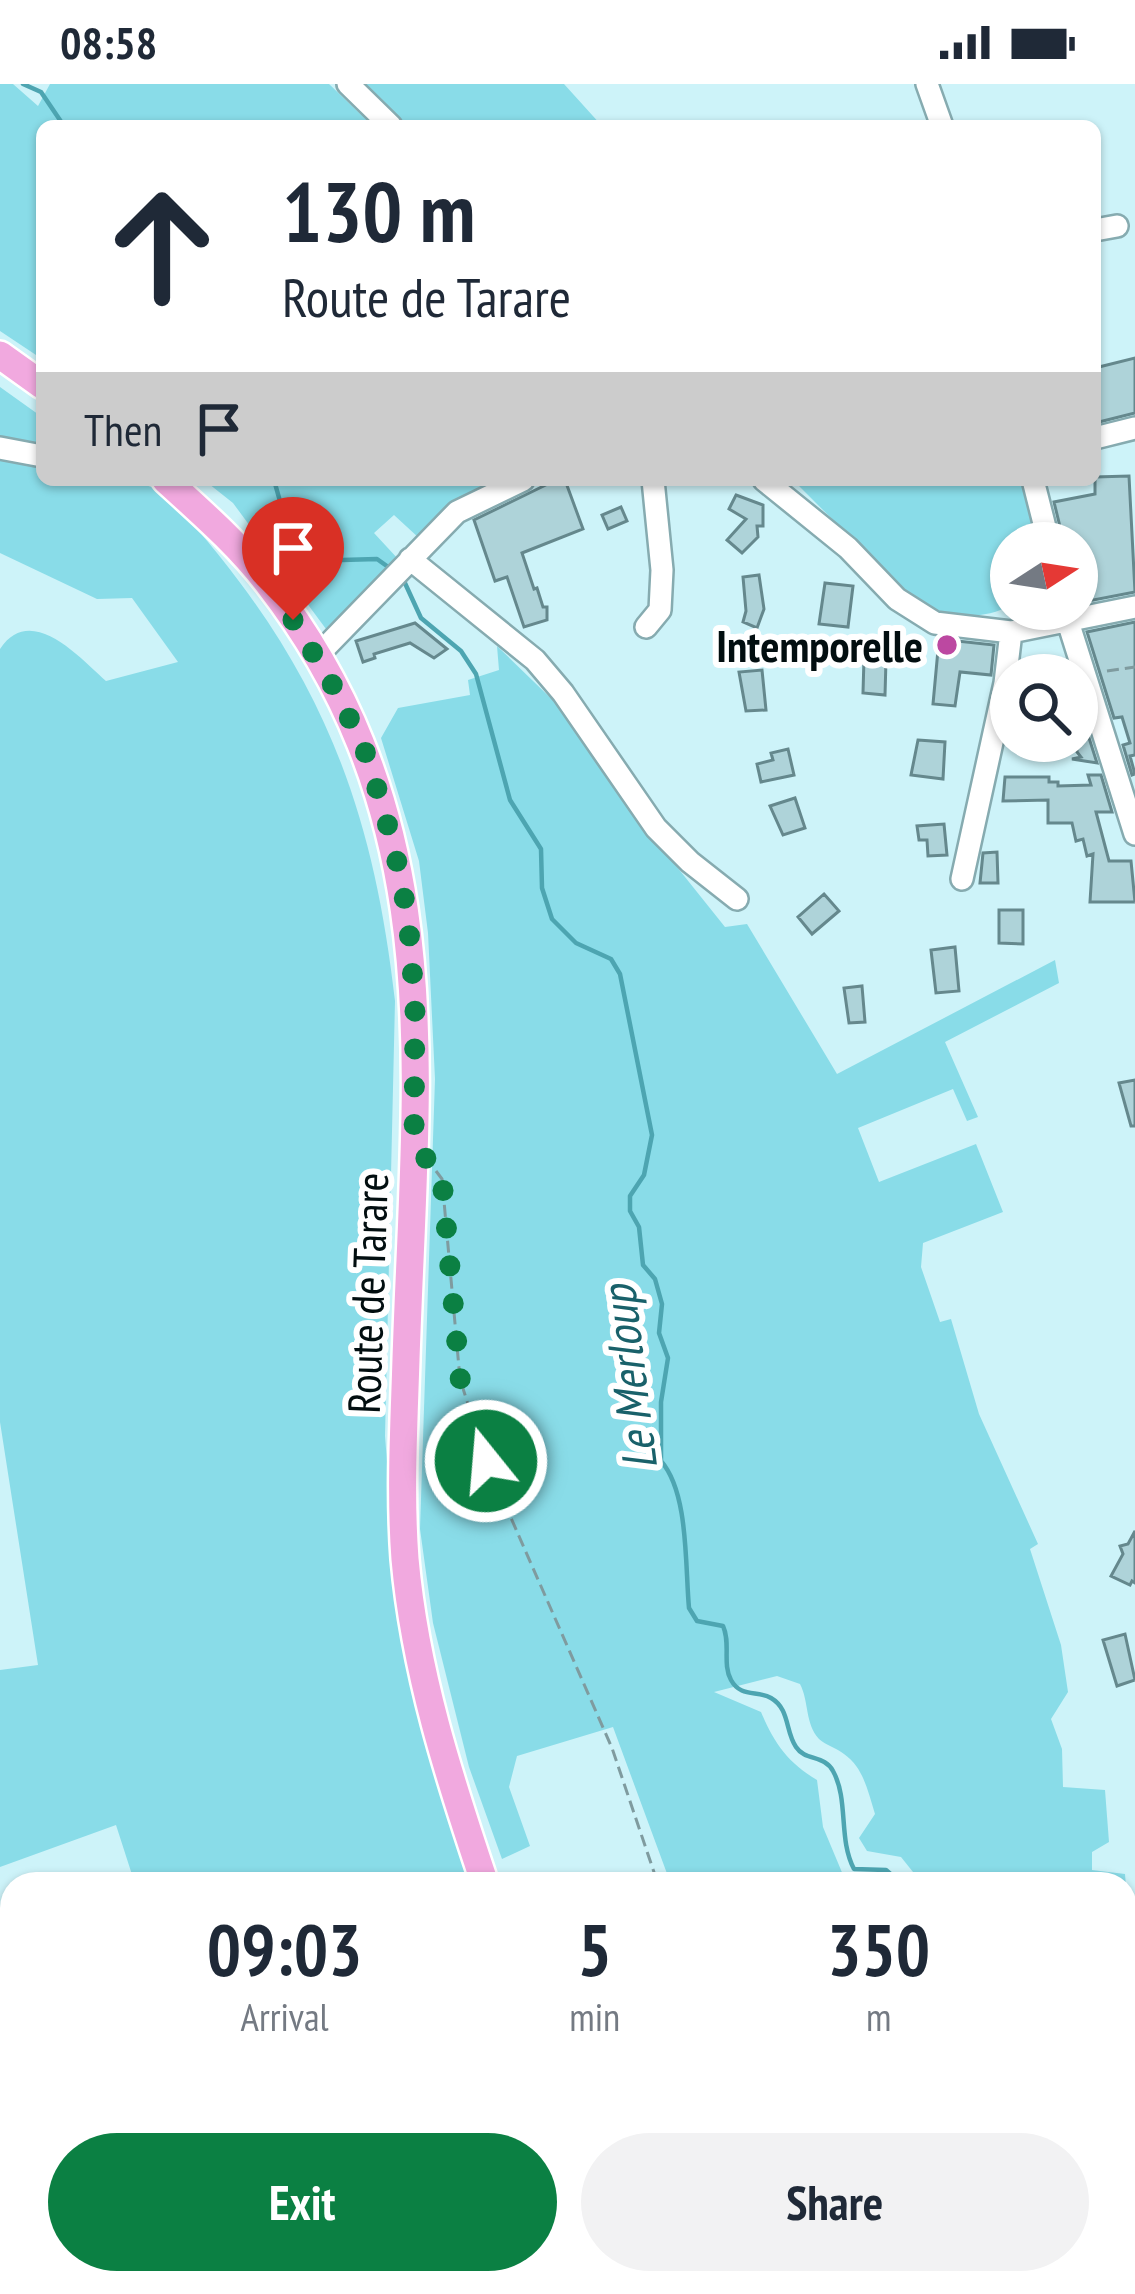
<!DOCTYPE html>
<html lang="en">
<head>
<meta charset="utf-8">
<style>
  body { margin:0; font-family:"PT Sans Narrow",sans-serif; background:#f2f2f3; color:#1f2937; height:100vh; display:flex; flex-direction:column; font-size:45px; white-space:nowrap }
  * { box-sizing:border-box; margin:0 }
  p { font-size:39px; color:#747a83 }
  .icon { flex:none; width:66px; height:66px; fill:none; stroke:currentColor; stroke-width:2; stroke-linecap:round; stroke-linejoin:round }
  .map { position:relative; flex:1; overflow:hidden }
  .drawer { position:absolute; left:0px; top:1788px; width:1137px; height:423px; display:flex; flex-direction:column; background:#fff; border-radius:36px 36px 0 0; box-shadow:0 3px 9px #0004 }
  .drawer>* { flex:none }
  .banner { position:absolute; left:36px; top:36px; width:1065px; height:366px; border-radius:18px; box-shadow:0 3px 9px #0004; background:#fff; color:#1f2937; overflow:hidden }
  .needle { width:78px; rotate:78deg }
  .tools { position:absolute; left:990px; top:438px; display:grid; gap:24px }
  .tools a { display:grid; place-items:center; width:108px; height:108px; border-radius:50%; background:#fff; box-shadow:0 3px 9px #0004; font-size:60px }
  .pin { position:absolute; display:grid; place-items:center; width:102px; height:102px; color:#fff; margin:-123px -51px; border-radius:50% 50% 50% 0; rotate:-45deg; box-shadow:0 0 12px #0007 }
  .pin .icon { rotate:45deg }
  .me { position:absolute; width:132px; margin:-66px; rotate:343deg; stroke-linejoin:round; filter:drop-shadow(0 0 9px #0008) }
  .turn { display:flex; align-items:center; gap:42px; height:252px; padding:0 48px; font-size:54px }
  .turn .icon { width:156px; height:156px; stroke-width:2.5 }
  .turn b { display:block; font-size:84px; line-height:102px }
  .then { display:flex; align-items:center; height:114px; padding:0 48px; background:#0003; gap:24px; font-size:45px }
  .eta { display:flex; justify-content:space-evenly; align-items:center; height:204px; text-align:center }
  .eta b { font-size:72px; font-weight:600; line-height:84px }
  .cta { display:flex; gap:24px; margin-top:auto; padding:24px 48px }
  .cta a { flex:1; height:138px; border-radius:72px; background:#0b8043; color:#fff; font-size:48px; font-weight:600; line-height:138px; text-align:center }
  .cta a+a { background:#f2f2f3; color:#1f2937 }
  .status { display:flex; justify-content:space-between; align-items:center; height:84px; padding:0 60px; background:#fff; direction:ltr }
  .status svg { height:33px; fill:currentColor }
  .map>svg:first-child { display:block }
</style>
</head>
<body>
<div class="status"><b>08:58</b><svg viewBox="0 0 49 12"><path d="M0 12V9h3v3zM5 12V6h3v6zM10 12V3h3v9zM15 12V0h3v12zM26 1h20v11H26zM47 4h2v5h-2z"/></svg></div>
<div class="map">
<svg width="1135" height="2210" viewBox="0 0 1135 2210">
  <rect width="100%" height="100%" fill="#cdf3f9"/>
  <!-- green -->
  <path fill="#89dce8" d="M0,0H13L38,22L50,0H329L373,42H42V275L0,247Z
    M355,0H564L602,42H400Z
    M0,303L42,333V396C76,396 119,389 151,403C172,413 206,455 221,474C332,613 375,742 395,917L385,1352L399,1530L472,1800H135L116,1741L0,1783V1586L38,1581L0,1338V565C31,518 80,574 106,597L178,578L132,514L97,515L0,469Z
    M204,396H490L493,402L419,454L394,431L374,449L399,476L344,534L326,545L233,419Z
    M793,396H1022L1037,459H1011V521C984,537 943,534 917,520Z
    M497,562L564,627L673,778L725,843L747,840L837,990L1055,876L1059,899L945,958L978,1033L967,1037L953,1005L858,1044L879,1098L976,1060L1003,1128L923,1159L921,1183L940,1238L951,1235L979,1330L1038,1460L1030,1465L1061,1561L1068,1608L1051,1635L1062,1665L1063,1703L1105,1706L1109,1758L1092,1768V1786L1125,1790L1134,1900L1125,1901V1800L921,1798L901,1773L867,1767L859,1754L875,1730C868,1708 864,1684 844,1670C837,1664 825,1661 819,1655C805,1640 809,1617 800,1600L777,1592L714,1608L761,1628C774,1659 788,1679 817,1696L823,1743L846,1798L863,1800H652L669,1795L613,1643L517,1672L509,1703L530,1762L502,1775L469,1683L433,1539L420,1445L435,995L428,849L419,777L381,654L398,624L470,611L468,596L499,586Z
    M242,2199H605L609,2210H250Z
    M835,2199H1051L1049,2210H839Z"/>
  <g fill="none" stroke-linecap="round" stroke-linejoin="round">
    <!-- stream -->
    <path stroke="#4da5b1" stroke-width="4.5" d="M23,0L41,8L64,42
      M274,396L289,449L301,462L342,476L377,475L391,485
      M404,497L421,534L461,567L476,590L510,716L541,765L542,804L552,835L576,859L611,875L620,890L652,1051L644,1091L630,1112V1127L639,1143L643,1181L655,1195L662,1220L659,1249L668,1274L661,1318V1377C689,1409 685,1482 689,1524L697,1537L723,1542C731,1559 722,1580 731,1596C741,1614 757,1606 771,1614C790,1625 785,1647 796,1663C805,1677 825,1671 833,1687C849,1716 838,1755 854,1785L886,1786L902,1800
      M1069,2199L1076,2210"/>
  </g>
  <!-- building -->
  <path fill="#aed3d9" stroke="#65888d" stroke-width="3" d="M1135,274V329L1095,339V284Z
    M1129,392L1135,508L1078,519L1077,459H1064L1054,418L1095,410V393Z
    M556,396H565L583,445L522,469L534,505L537,504L543,523H547V536L524,543L507,493L495,497L474,436Z
    M736,411L763,421V442H757L758,453L742,469L727,456L746,435L729,425Z
    M621,423L627,437L608,445L602,431Z
    M759,491L764,525L757,544L743,538L746,527L743,493Z
    M825,499L853,502L848,543L819,540Z
    M1135,538V671L1130,672L1135,690L1132,691L1123,661L1130,659L1122,633L1114,634L1087,548Z
    M415,539L447,565L434,574L410,559L374,570L375,574L363,578L356,557Z
    M939,555L994,561L991,591L960,588L955,622L933,620Z
    M864,574L886,576L885,611L863,609Z
    M762,586L766,626L746,627L739,588Z
    M1077,618V616L1097,679L1072,675L1081,673L1077,668Z
    M918,656L945,658L943,695L911,691Z
    M788,665L794,691L761,698L757,680L773,676L771,669Z
    M1088,691H1101L1112,728H1096L1109,777H1131L1135,818H1090L1093,770L1087,772L1083,755L1076,757L1072,739H1048V716L1003,717L1005,693H1049V698H1058V702L1091,701Z
    M795,714L805,744L783,751L770,722Z
    M944,740L947,771L928,772L927,756H919L917,742Z
    M997,768L998,799H980L983,769Z
    M824,810L839,827L812,850L798,833Z
    M999,826H1023V860L999,859Z
    M955,863L959,907L936,909L931,866Z
    M862,902L865,938L849,939L844,904Z
    M1135,996V1042H1131L1119,999Z
    M1135,1447V1499L1132,1497L1130,1501L1111,1492L1123,1470L1120,1462L1128,1460Z
    M1125,1550L1135,1596L1117,1602L1103,1556Z"/>
  <g fill="none" stroke-linecap="round" stroke-linejoin="round">
    <defs>
      <path id="minor" d="M348,0L391,42
        M927,0L942,42
        M1095,146L1117,142
        M1095,354L1135,344
        M0,364L42,372
        M764,396L848,464L897,515L935,539L1011,548L1135,523
        M1033,396L1049,459
        M410,475L535,576L563,609L656,744L690,778L737,815
        M1064,525L1135,750
        M646,543L660,526L662,486L653,396
        M317,572L457,428L523,396
        M962,795L1005,599L1011,548
        M0,1881L12,1895
        M231,2199L239,2210"/>
      <path id="major" d="M0,271L42,301
        M166,396C202,429 238,460 268,499C453,737 415,995 406,1275C404,1341 400,1408 405,1475C415,1588 449,1693 485,1800
        M624,2199L628,2210"/>
    </defs>
    <!-- minor casing -->
    <use href="#minor" stroke="#86abb0" stroke-width="26"/>
    <!-- major casing -->
    <use href="#major" stroke="#fff" stroke-width="32"/>
    <!-- path -->
    <path stroke="#7f9b9f" stroke-width="3" stroke-dasharray="12 6" stroke-linecap="butt" d="M1107,587L1135,583
      M436,1087L442,1095L460,1295L486,1377L612,1664L658,1800
      M816,2199L820,2210"/>
    <!-- minor -->
    <use href="#minor" stroke="#fff" stroke-width="21"/>
    <!-- major -->
    <use href="#major" stroke="#f1a9df" stroke-width="27"/>
  </g>
  <g fill="none" stroke-linecap="round" stroke-linejoin="round">
    <!-- route -->
    <path stroke="#0b8043" stroke-width="21" stroke-dasharray="0 37.8" d="M293,536L338,610L368,674L394,763L408,833L415,922L414,1059L442,1095L460,1294L486,1377"/>
  </g>
  <!-- markers -->
  <circle fill="#bc48a1" stroke="#fff" stroke-width="4.5" cx="947" cy="561" r="12"/>
  <g text-anchor="middle" dominant-baseline="central" stroke-width="12" stroke-linejoin="round" paint-order="stroke">
    <!-- poi labels -->
    <g font-size="45" font-weight="bold" fill="#020e10" stroke="#fff" text-anchor="end">
      <text x="923" y="561">Intemporelle</text>
    </g>
    <!-- street labels -->
    <g font-size="45" fill="#020e10" stroke="#fff">
      <text transform="translate(367 1209) rotate(-88)">Route de Tarare</text>
    </g>
    <!-- water labels -->
    <g font-size="48" font-style="italic" fill="#19616a" stroke="#fff">
      <text transform="translate(628 1294) rotate(-97)">Le Merloup</text>
    </g>
  </g>
</svg>
<div class="tools">
<a><svg class="needle" viewBox="-14 -14 28 28"><path d="M0-13l5 13h-10z" fill="#e53935"/><path d="M0 13l5-13h-10z" fill="#747a83"/></svg></a>
<a><svg class="icon" aria-label="search" viewBox="0 0 24 24"><circle cx="10" cy="10" r="6"/><path d="M15 15l6 6"/></svg></a>
</div>
<div class="pin" style="left:293px;top:536px;background:#d93025"><svg class="icon" aria-label="arrive" viewBox="0 0 24 24"><path d="M6 21V4h12l-3 4 3 4H6"/></svg></div>
<svg class="me" style="left:486px;top:1377px" viewBox="-20 -20 40 40"><circle r="17" fill="#0b8043" stroke="#fff" stroke-width="3"/><path d="M0-11L8 9 0 5-8 9z" fill="#fff"/></svg>
<div class="banner">
<div class="turn"><svg class="icon" aria-label="ahead" viewBox="0 0 24 24"><path d="M12 20V5M6 11l6-6 6 6"/></svg><div><b>130 m</b>Route de Tarare</div></div>
<div class="then">Then<svg class="icon" aria-label="arrive" viewBox="0 0 24 24"><path d="M6 21V4h12l-3 4 3 4H6"/></svg></div>
</div>
<section class="drawer">
<div class="eta">
<div><b>09:03</b><p>Arrival</p></div>
<div><b>5</b><p>min</p></div>
<div><b>350</b><p>m</p></div>
</div>
<div class="cta"><a>Exit</a><a>Share</a></div>
</section>
</div>
</body>
</html>
